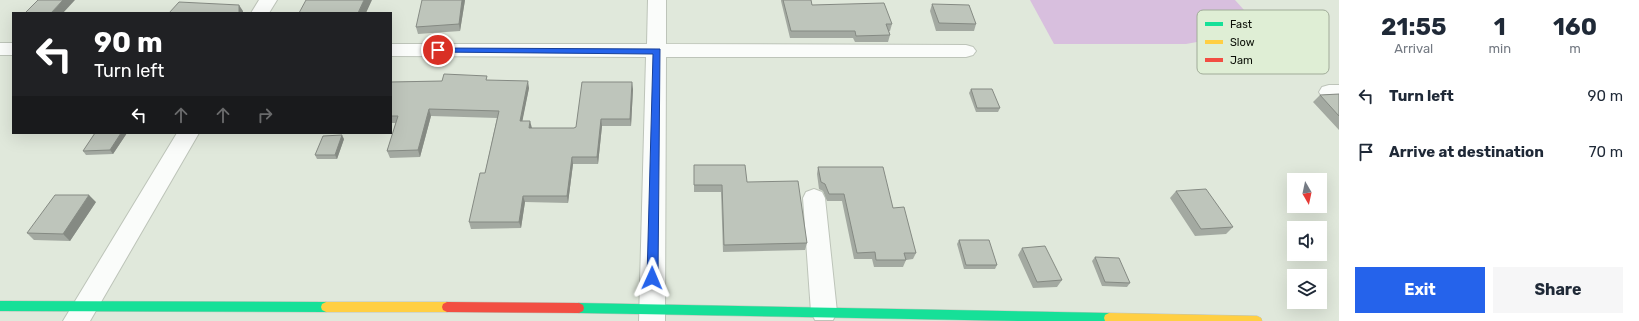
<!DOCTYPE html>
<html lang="en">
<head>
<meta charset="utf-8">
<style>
  body { margin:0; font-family:Rubik,sans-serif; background:#f6f6f7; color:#1f2937; height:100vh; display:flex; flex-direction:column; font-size:15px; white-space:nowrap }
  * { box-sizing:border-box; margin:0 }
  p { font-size:13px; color:#747a83 }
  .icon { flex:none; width:22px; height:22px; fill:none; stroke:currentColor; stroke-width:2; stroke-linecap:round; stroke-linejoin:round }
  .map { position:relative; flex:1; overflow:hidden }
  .sheet { display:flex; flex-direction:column; background:#fff; width:300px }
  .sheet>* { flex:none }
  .banner { position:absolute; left:12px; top:12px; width:380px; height:122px; border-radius:0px; box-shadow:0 4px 16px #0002; background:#202124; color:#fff; overflow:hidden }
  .needle { width:26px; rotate:171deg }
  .buttons { position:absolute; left:1287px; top:173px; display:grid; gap:8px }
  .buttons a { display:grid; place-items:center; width:40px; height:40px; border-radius:0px; background:#fff; box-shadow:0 4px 16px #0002; font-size:20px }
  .pin { position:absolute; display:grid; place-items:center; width:34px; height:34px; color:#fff; margin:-17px; border:2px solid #fff; border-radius:50%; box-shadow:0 1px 4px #0007 }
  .me { position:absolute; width:44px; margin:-22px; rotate:1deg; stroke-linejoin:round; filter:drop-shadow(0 0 3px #0008) }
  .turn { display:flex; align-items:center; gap:14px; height:84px; padding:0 16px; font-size:18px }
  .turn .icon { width:52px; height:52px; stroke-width:2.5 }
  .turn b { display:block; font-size:28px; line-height:34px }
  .lanes { display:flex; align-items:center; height:38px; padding:0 16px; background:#0003; justify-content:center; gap:20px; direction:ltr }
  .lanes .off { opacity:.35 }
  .eta { display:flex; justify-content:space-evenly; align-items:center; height:68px; text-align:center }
  .eta b { font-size:24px; font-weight:700; line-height:28px }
  .cta { display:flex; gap:8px; margin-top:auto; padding:8px 16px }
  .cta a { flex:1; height:46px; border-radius:0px; background:#2563eb; color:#fff; font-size:16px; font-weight:700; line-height:46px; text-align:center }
  .cta a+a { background:#f6f6f7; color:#1f2937 }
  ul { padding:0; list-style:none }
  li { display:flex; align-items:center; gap:12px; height:56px; padding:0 16px }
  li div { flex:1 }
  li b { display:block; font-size:15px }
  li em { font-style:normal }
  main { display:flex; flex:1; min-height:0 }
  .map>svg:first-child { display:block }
</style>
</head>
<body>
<main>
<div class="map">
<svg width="1339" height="321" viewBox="0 0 1339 321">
  <rect width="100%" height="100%" fill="#e0e8db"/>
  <!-- water -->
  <path fill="#d8bfde" d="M1030,0H1235L1262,30L1186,44H1054Z"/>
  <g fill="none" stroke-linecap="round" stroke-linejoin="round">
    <defs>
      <path id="street" d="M259,0H277L269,13H251Z
        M648,0H666V44L966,45L973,47L976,51L973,55L966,57H666L665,321H639L646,57L391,56V44H647Z
        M0,43H13V55H0Z
        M1329,85H1339V99L1322,97L1319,92L1322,87Z
        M177,133H199L90,321H63Z
        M814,189L822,192L825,198L837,312L833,320H815L811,312L803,198L806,192Z"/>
      <path id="fast" d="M0,301L326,302L330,304L331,307L330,310L326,312L0,311Z
        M579,303L1109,313L1113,315L1114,318L1113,321H1018L579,313L575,311L574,308L575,305Z"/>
      <path id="slow" d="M326,302H447L451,304L452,307L451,310L447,312H326L322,310L321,307L322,304Z
        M1109,313L1257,316L1261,318L1262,321H1105L1104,318L1105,315Z"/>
      <path id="jam" d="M447,302L579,303L583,305L584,308L583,311L579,313L447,312L443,310L442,307L443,304Z"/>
    </defs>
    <!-- street casing -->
    <use href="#street" stroke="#bdc4b9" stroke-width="2"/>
    <!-- fast casing -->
    <use href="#fast" stroke="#bdc4b9" stroke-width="1"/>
    <!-- slow casing -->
    <use href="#slow" stroke="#bdc4b9" stroke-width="1"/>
    <!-- jam casing -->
    <use href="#jam" stroke="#bdc4b9" stroke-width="1"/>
    <!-- street -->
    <use href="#street" fill="#fafcfa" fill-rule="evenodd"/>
    <!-- fast -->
    <use href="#fast" fill="#16e098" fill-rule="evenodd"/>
    <!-- slow -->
    <use href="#slow" fill="#ffcf43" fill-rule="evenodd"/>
    <!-- jam -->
    <use href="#jam" fill="#f24e42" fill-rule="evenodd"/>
  </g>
  <!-- wall -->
  <path fill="#a3a9a1" d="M465,0L460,31L418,34L416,27Z
    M781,0H811L812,5L892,24L890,31H889L890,35L888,42H855L853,38H790L781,1Z
    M932,4L976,24L974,31H936L930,11Z
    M489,80L529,88L522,121L532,128H574L576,127L633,89L631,126H602L598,164H573L568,203L525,202L521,228L471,229L469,222L485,173L497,118L431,116L420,157L390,158L387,151L396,123H391V82Z
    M971,89L1000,108L998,112H976L969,93Z
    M1339,94V130L1313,102L1320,95Z
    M127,133L113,154L86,155L83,151Z
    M344,139L337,159H317L315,155Z
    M694,165L747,182L807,243L805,250L723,252L721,192H694Z
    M818,167L893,208L916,253L913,259L906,260L903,267H874L872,259H854L842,201H827L823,191L819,189L817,174Z
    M1176,191L1233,227L1226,234L1195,236L1170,198Z
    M96,202L70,241L34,240L27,233Z
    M959,240L997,265L995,269H964L957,244Z
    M1022,248L1062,280L1057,287L1033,288L1018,255Z
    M1095,257L1130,283L1127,287L1102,286L1092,261Z"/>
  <!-- shaded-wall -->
  <path fill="#858a83" d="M63,0H75L63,13H51Z
    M364,0H372L366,13H358Z
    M462,0H465L460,31L459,24Z
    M239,5L243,11V13H239Z
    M528,81L529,88L521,128L520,121Z
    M632,82L633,89L631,126L630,119Z
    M429,109L431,116L420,157L418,150Z
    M601,119L602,126L598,164L597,157Z
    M530,121L532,128H529Z
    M121,133H127L113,154L110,150Z
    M342,135L344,139L337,159L335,155Z
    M572,157L573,164L568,203L567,196Z
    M89,195L96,202L70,241L63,234Z
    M523,196L525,202L521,228L519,222Z"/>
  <!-- building -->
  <path fill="#bec5bb" stroke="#858a83" d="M38,0H63L51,13H25Z
    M306,0H364L358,13H299Z
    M422,0H462L459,24L416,27Z
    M783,0H811L812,5L884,3L892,24H886L890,35L856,36L855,31H791Z
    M179,2L239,5V13H169Z
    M932,4L969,5L976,24L939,23Z
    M444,74L487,76L486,80L528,81L520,121H530L529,128H574L576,127L582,82H632L630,119H601L597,157H572L567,196H523L519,222H469L480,173H485L499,111L429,109L418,150L387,151L398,116H391V82L442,81Z
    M971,89H992L1000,108H977Z
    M1339,94V116L1320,95Z
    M95,133H121L110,150L83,151Z
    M342,135L335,155H315L323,136Z
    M694,165H745L747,182L798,181L807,243L724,245L722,185H694Z
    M818,167H883L893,208L904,207L916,253H904L906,260H876L875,252L857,253L844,194H829L825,184L821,182Z
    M1206,189L1233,227L1201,229L1176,191Z
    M55,195H89L63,234L27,233Z
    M959,240H989L997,265H966Z
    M1045,246L1062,280L1037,282L1022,248Z
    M1095,257L1119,258L1130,283L1105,282Z"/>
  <!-- route -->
  <path fill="#2563eb" stroke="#184099" d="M438,48L660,49L658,278L656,281L652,282L649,281L647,278L653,54L435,52V49Z"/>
  <!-- legend -->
  <rect x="1197" y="10" width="132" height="64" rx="6" fill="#dfeed5" stroke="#a0ab98" stroke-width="1"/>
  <rect x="1205" y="22" width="18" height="4" fill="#16e098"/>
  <rect x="1205" y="40" width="18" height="4" fill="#ffcf43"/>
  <rect x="1205" y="58" width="18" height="4" fill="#f24e42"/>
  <g font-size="11" fill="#0c1008">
    <text x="1230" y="28">Fast</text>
    <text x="1230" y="46">Slow</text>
    <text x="1230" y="64">Jam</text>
  </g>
</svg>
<div class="buttons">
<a><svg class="needle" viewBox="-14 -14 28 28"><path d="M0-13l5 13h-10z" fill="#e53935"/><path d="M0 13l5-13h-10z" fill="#747a83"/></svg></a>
<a><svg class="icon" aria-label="sound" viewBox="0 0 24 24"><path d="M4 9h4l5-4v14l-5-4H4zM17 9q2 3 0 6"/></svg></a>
<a><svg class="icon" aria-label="layers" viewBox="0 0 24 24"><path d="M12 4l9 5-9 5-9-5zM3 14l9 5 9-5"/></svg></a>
</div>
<div class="pin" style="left:438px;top:50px;background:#d93025"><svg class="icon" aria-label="arrive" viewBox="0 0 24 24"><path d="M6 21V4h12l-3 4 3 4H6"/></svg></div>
<svg class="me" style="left:652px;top:278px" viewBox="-20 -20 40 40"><path d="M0-17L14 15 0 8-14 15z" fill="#2563eb" stroke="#fff" stroke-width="4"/></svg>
<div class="banner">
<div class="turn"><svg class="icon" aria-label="left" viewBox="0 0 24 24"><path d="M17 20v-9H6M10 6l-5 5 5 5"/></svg><div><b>90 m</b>Turn left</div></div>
<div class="lanes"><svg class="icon" aria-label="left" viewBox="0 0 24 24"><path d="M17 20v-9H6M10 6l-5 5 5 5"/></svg><svg class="icon off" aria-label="ahead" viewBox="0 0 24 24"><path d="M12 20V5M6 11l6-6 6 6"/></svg><svg class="icon off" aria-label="ahead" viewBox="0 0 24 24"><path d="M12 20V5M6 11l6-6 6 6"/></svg><svg class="icon off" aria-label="right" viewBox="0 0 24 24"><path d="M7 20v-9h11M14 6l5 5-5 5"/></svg></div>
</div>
</div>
<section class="sheet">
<div class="eta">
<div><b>21:55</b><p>Arrival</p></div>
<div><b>1</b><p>min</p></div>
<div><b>160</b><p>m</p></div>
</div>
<ul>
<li><svg class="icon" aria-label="left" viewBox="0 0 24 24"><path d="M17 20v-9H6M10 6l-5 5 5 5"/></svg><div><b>Turn left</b></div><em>90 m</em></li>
<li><svg class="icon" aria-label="arrive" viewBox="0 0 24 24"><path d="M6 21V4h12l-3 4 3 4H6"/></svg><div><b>Arrive at destination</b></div><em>70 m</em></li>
</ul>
<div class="cta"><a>Exit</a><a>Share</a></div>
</section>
</main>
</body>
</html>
